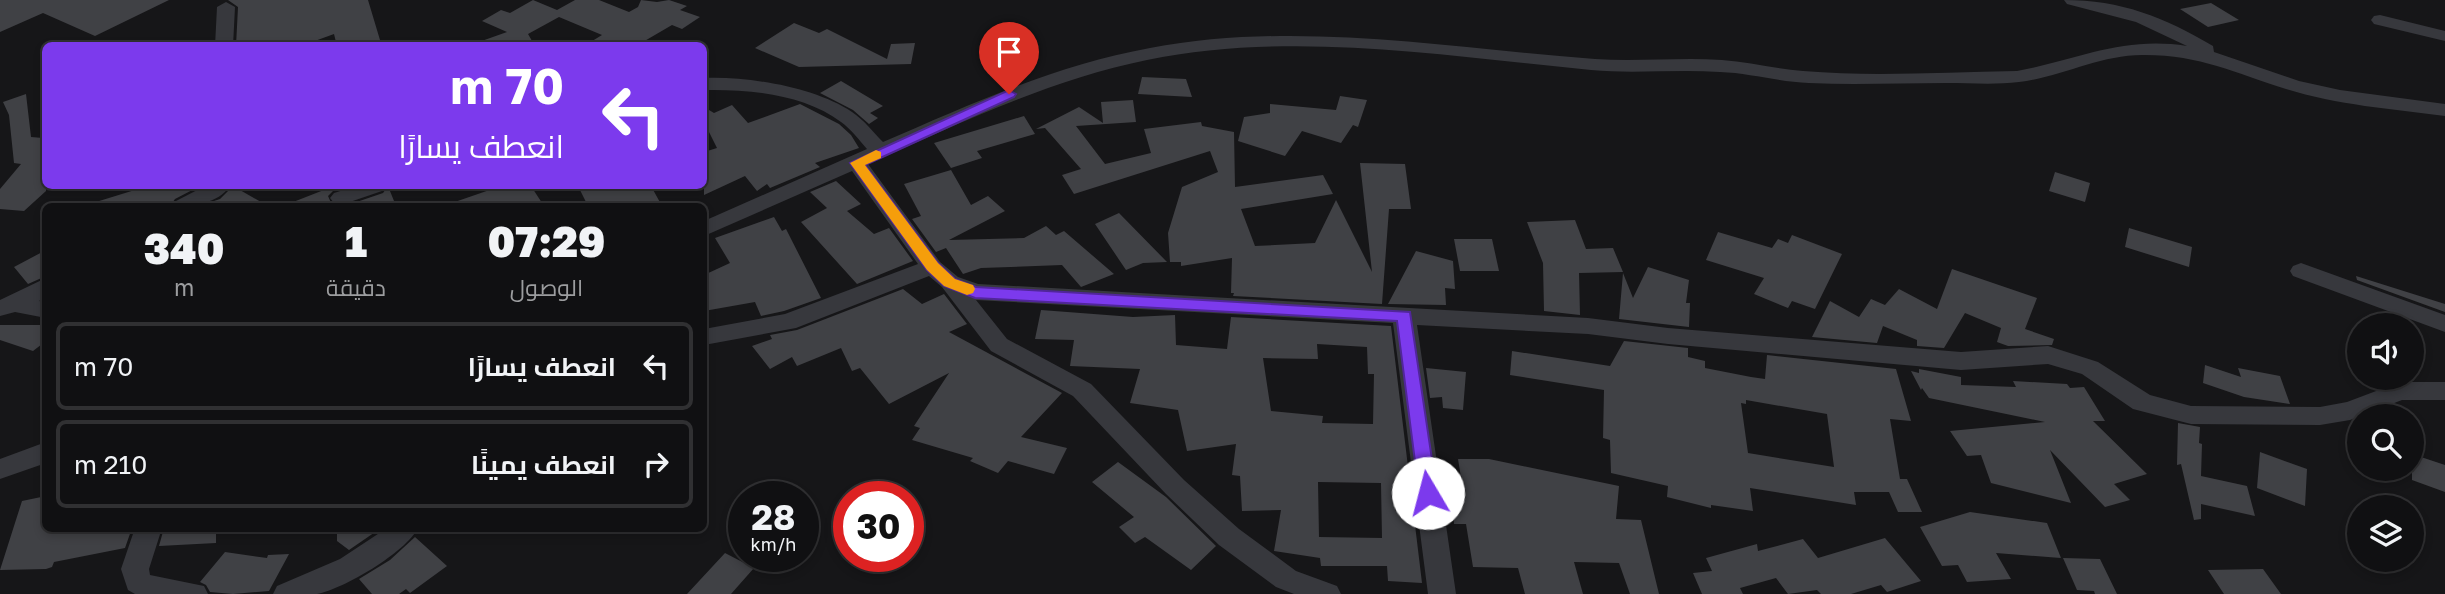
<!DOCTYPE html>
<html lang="ar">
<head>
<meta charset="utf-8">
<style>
  body { margin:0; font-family:"Golos Text",Cairo,sans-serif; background:#19191b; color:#f1f3f6; direction:rtl; height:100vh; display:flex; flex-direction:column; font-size:26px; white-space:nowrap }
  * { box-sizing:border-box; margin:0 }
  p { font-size:23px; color:#9c9d9f }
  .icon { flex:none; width:38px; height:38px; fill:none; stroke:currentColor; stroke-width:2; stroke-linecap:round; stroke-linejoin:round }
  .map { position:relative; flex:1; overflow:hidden; direction:ltr }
  .details { position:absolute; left:42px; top:203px; width:665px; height:329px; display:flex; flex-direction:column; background:#101012; border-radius:10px; box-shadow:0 4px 10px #0003,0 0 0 2px #303032; direction:rtl }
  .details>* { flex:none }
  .top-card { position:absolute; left:42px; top:42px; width:665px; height:147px; border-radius:10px; box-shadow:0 4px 10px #0003,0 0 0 2px #303032; direction:rtl; background:#7c3aed; color:#fff; overflow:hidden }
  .tools { position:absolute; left:2347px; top:313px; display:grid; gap:14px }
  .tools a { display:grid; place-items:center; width:77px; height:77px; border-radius:50%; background:#101012; box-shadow:0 4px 10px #0003,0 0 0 2px #303032; font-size:35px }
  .speed { position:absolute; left:728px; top:481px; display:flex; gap:14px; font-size:35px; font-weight:700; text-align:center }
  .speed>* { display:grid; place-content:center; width:91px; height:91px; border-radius:50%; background:#101012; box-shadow:0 4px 10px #0003,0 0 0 2px #303032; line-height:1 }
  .speed small { font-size:18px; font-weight:400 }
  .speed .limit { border:10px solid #d22; background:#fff; color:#111 }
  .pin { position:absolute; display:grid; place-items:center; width:60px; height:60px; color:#fff; margin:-72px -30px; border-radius:50% 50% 50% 0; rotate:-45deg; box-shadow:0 0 7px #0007 }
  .pin .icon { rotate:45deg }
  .me { position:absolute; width:77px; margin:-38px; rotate:352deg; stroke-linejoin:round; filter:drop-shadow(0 0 5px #0008) }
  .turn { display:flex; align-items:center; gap:24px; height:147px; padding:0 28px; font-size:32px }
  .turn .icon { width:91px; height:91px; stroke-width:2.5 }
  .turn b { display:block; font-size:49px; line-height:60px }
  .eta { display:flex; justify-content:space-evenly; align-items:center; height:119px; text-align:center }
  .eta b { font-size:42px; font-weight:800; line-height:49px }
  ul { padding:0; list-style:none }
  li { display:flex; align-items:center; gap:21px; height:88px; margin:0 14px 10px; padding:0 14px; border:4px solid #303032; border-radius:10px }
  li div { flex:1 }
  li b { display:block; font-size:26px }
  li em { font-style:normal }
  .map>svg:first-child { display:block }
</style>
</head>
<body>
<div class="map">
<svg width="2445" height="594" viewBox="0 0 2445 594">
  <rect width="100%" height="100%" fill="#161618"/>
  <!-- building -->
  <path fill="#404145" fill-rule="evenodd" d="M0,0H169L95,36L43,13L0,32Z
    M228,0H368L380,40L359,46H337L334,34L301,46H236L238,7Z
    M533,0L557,10L575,0H599L629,12L638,7L641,0L657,2L669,0L687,6L680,10L700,17L682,29L672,25L636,46H584L602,35L559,17L528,34L535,46H476V43L507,32L482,21L501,10L510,13Z
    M2211,3L2239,20L2208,27L2180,9Z
    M794,23L819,33L827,29L887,59L891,44L915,43L911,64L799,67L755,48Z
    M1024,32L1039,52L1000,63L985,42Z
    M1142,77L1186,79L1192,97L1138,94Z
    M841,81L883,106L870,113L878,118L869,124L853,110L820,93Z
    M26,94L31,137L43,138L46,135V191L24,211L0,209V189L21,164L14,163L9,115L3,102Z
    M1340,96L1367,100L1358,127L1353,125L1341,143L1302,131L1285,156L1238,141L1244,117L1270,113V104L1336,110Z
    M1133,100L1136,122L1076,126L1105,164L1151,153L1144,129L1201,122L1202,126L1234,132L1235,187L1323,175L1333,194L1241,209L1255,246L1315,243L1336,200L1372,272L1360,163L1405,164L1411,209H1389L1382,304L1233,296L1234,293H1231L1232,258L1181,266V262H1170L1168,233L1182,187L1218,172L1210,151L1074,194L1062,175L1081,169L1045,128L1036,129L1079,107L1103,123L1101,102Z
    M800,104L839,124L851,135L859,148L815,163L820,167L770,188L767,184L757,191L745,176L704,195V152L717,148L704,122V107L714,113L732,105L748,123Z
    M1024,116L1035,134L977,151L982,158L951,168L934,143Z
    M951,170L971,205L988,196L1005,211L949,240L1024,238L1046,226L1056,235L1064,231L1114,274L1081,287L1062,265L981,268L963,274L946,248L936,252L912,219L921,216L904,184Z
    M2055,172L2090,183L2085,202L2049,191Z
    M836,181L861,204L847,211L874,234L889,228L913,261L857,284L801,222L827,208L810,192Z
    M137,186H200L175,199L170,206H96V202L138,189Z
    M233,186L268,206H199L220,199Z
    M334,186H349L333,191L328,196L332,205L337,206H283Z
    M388,186L396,206H345L383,193Z
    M501,186H531L544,206H449V204Z
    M578,186H651L662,206H588Z
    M1119,213L1167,262L1143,263L1126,270L1095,224Z
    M774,217L782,231L786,229L821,298L784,311L761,316L755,302L704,311V275L730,263L715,238Z
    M1575,220L1586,249L1613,248L1623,272L1579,273L1580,315L1544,311L1543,263L1527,222Z
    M2129,228L2192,247L2189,267L2125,247Z
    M1718,232L1772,248L1778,239L1788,243L1792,235L1842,254L1815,309L1792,301L1788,308L1754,294L1764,278L1706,260Z
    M1454,239H1492L1499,271H1460Z
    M46,250V276L28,284L14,267Z
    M1416,251L1453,261L1455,289L1445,288L1446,305L1388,304Z
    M1648,267L1689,280L1686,303H1690L1689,327L1619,319L1623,273L1633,298Z
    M1952,269L2037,298L2025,329L2054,339L2052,345L2008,346L1997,342L2001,328L1965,313L1944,348L1917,346V340L1883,326L1877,343L1812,337L1830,301L1859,317L1871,299L1885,305L1899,289L1937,309Z
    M2356,276L2445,304V312L2357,280Z
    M903,289L922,304L944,294L967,324L949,332L1062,393L1021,437L1067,448L1054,474L1008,461L998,473L970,461L973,458L912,440L920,428L914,426L949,373L889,404L860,368L852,371L841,348L797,366L792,357L770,369L752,346L772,339L770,335L797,330Z
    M1041,310L1133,317L1175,315L1176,345L1227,349L1231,317L1391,326L1422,583L1388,581L1387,566H1321L1320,558L1274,551L1281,510L1242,511L1240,476L1232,475L1236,444L1187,451L1178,410L1130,403L1140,369L1070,366L1074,340L1035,339ZM1317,344L1367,347L1368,374H1374L1373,424L1322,423L1323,416L1271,411L1263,358L1318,359ZM1318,482L1381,483L1382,538L1319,537Z
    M0,325H46V341L33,351L0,340Z
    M1624,341L1688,348V357L1705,361V368L1751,377L1765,379L1767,355L1896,369L1911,421L1890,419L1900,479H1907L1922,512H1898L1889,492H1854L1856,505L1750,488L1753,511L1711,505V508L1667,497L1668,486L1611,473L1610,440L1603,438L1604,390L1510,375L1512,351L1610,366ZM1746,400L1827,414L1834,467L1748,453L1741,403L1746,404Z
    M2205,365L2241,377L2238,368L2280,376L2290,404L2244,397L2203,383Z
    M1426,368L1466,372L1463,410L1443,408L1442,397L1430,398Z
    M1919,369L1961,377V385L2016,387L2013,381L2067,384L2070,388L2084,387L2105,421H2093L2147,474L2114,484L2130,500L2105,507L2050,450L2071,503L1991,483L1981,455L1967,456L1950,431L2045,422L1929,398L1922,388L1921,390L1911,371L1919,373Z
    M2178,423L2200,427L2199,443L2202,444L2201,476L2247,486L2255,516L2201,504V519L2194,520L2181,464L2177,465Z
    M2260,452L2307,469L2305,506L2257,488Z
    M2412,454L2445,465V492L2412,480Z
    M1458,459H1489L1619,486L1616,519L1641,520L1659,594H1630L1619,563L1574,562L1583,594H1525L1518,568L1473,567L1466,524H1454L1452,496H1464Z
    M1118,462L1166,497L1216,546L1191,570L1145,537L1135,543L1119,527L1134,517L1092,482Z
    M46,496V528H132L125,548L54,562L52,567L46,569L0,570L22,501Z
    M1970,512L2047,523L2061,558L1996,553L2011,579L1967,582L1958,565L1942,566L1920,527Z
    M164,528H216V543L159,546Z
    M343,528H381L349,550L337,541V533Z
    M415,537L447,566L410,593L406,589L399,594H372L359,579L390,560Z
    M1885,538L1921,581L1887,592L1881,585L1851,594H1821L1817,590L1788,594L1776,578L1740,588L1743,594H1702L1693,573L1712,571L1706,558L1757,544L1758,551L1803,539L1818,558Z
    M225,552L267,558L268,555L289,554L269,591L233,594L210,592L206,585L200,582Z
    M725,553L754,568L731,594H687Z
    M2063,558L2100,559L2117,594H2095L2094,591L2077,590Z
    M2263,569L2281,594H2224L2208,570Z"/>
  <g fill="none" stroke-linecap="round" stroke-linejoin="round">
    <!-- minor -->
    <path fill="#37383d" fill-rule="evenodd" d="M2064,0C2121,0 2164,17 2213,46L2214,52L2299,81L2340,90L2445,104V116C2392,109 2337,105 2286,89C2235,73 2200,55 2145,55C2101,54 2062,77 2019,82C1995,85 1970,83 1946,83C1900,83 1854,85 1809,83C1779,82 1750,73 1720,72C1677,69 1634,74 1591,70C1445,56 1293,30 1147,60C1049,80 959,124 868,164L940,262L958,277L978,284L1588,318L1668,328L1961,352L2048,346L2098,362L2150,395L2191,406L2320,407L2347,402L2400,382H2445V400H2402L2350,420L2320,425L2191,424L2133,409L2082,374L2048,364L1961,370L1668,344L1588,334L1417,325L1456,594H1428L1393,323L976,300L1007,339L1091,384L1184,480L1239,529L1296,571L1337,586L1341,594H1294L1276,587L1219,545L1166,494L1073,396L991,351L942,287L929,276L796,328L704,345V329L785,314L918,264L852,171L704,236V221L867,149C859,140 851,129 841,122C804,94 747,89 704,90V78C747,76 815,87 852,112C864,120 873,132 883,142C971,104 1056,65 1150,48C1298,20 1447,48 1595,59C1637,62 1680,57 1722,60C1749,62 1776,69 1803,71C1873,77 1946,72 2017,71C2078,60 2121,36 2187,46L2136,22L2067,4Z
      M226,2L235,7L233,46H215L217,7Z
      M2380,15L2445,31V41L2374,24L2371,20L2374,16Z
      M205,186H230C218,204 193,206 173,206L176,201Z
      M356,186H385L382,191L341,205L334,203L330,198L334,193Z
      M2301,263L2445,315V332L2293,276L2290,271L2293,266Z
      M46,278V296L39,301L46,302V318L15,312L0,316V300Z
      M46,442V463L0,479V459Z
      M135,528H162L149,569L150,575L204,586L208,594H135L128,590L121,569Z
      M387,528H418C406,552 344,589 317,594C304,594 287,594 273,594L277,586L340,559Z"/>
  </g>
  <!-- route -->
  <path fill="#7c3aed" stroke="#51269a" stroke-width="2" d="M1009,90L1016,94L1014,97L865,165L938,263L955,279L976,287L1410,312L1437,493L1434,498L1428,500L1422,498L1419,493L1397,321L975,298L944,286L927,270L850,163Z"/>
  <!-- slow -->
  <path fill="#f59e0b" d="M876,150L881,152V158L865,165L938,263L955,279L973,285L975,289L973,293L967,295L944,286L927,270L850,163Z"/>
</svg>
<div class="tools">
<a><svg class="icon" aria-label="sound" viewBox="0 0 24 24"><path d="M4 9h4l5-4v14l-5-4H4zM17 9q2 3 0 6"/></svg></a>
<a><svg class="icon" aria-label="search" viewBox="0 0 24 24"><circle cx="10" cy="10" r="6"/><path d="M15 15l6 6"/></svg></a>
<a><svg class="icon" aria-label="layers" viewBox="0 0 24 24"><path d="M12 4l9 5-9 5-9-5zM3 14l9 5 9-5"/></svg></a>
</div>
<div class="speed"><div>28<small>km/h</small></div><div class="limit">30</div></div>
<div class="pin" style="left:1009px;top:94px;background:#d93025"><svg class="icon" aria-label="arrive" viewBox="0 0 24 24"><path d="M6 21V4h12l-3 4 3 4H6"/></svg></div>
<svg class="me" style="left:1428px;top:493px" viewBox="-20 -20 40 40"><circle r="19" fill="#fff"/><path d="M0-13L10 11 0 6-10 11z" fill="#7c3aed"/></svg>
<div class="top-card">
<div class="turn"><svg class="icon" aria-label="left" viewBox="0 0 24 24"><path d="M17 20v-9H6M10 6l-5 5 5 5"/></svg><div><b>70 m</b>انعطف يسارًا</div></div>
</div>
<section class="details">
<div class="eta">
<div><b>07:29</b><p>الوصول</p></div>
<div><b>1</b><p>دقيقة</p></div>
<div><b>340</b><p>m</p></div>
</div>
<ul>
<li><svg class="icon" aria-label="left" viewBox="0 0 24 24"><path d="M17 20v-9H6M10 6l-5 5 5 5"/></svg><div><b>انعطف يسارًا</b></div><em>70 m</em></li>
<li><svg class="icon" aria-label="right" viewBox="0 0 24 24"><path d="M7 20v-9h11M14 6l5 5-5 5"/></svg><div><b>انعطف يمينًا</b></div><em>210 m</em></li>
</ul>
</section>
</div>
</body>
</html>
